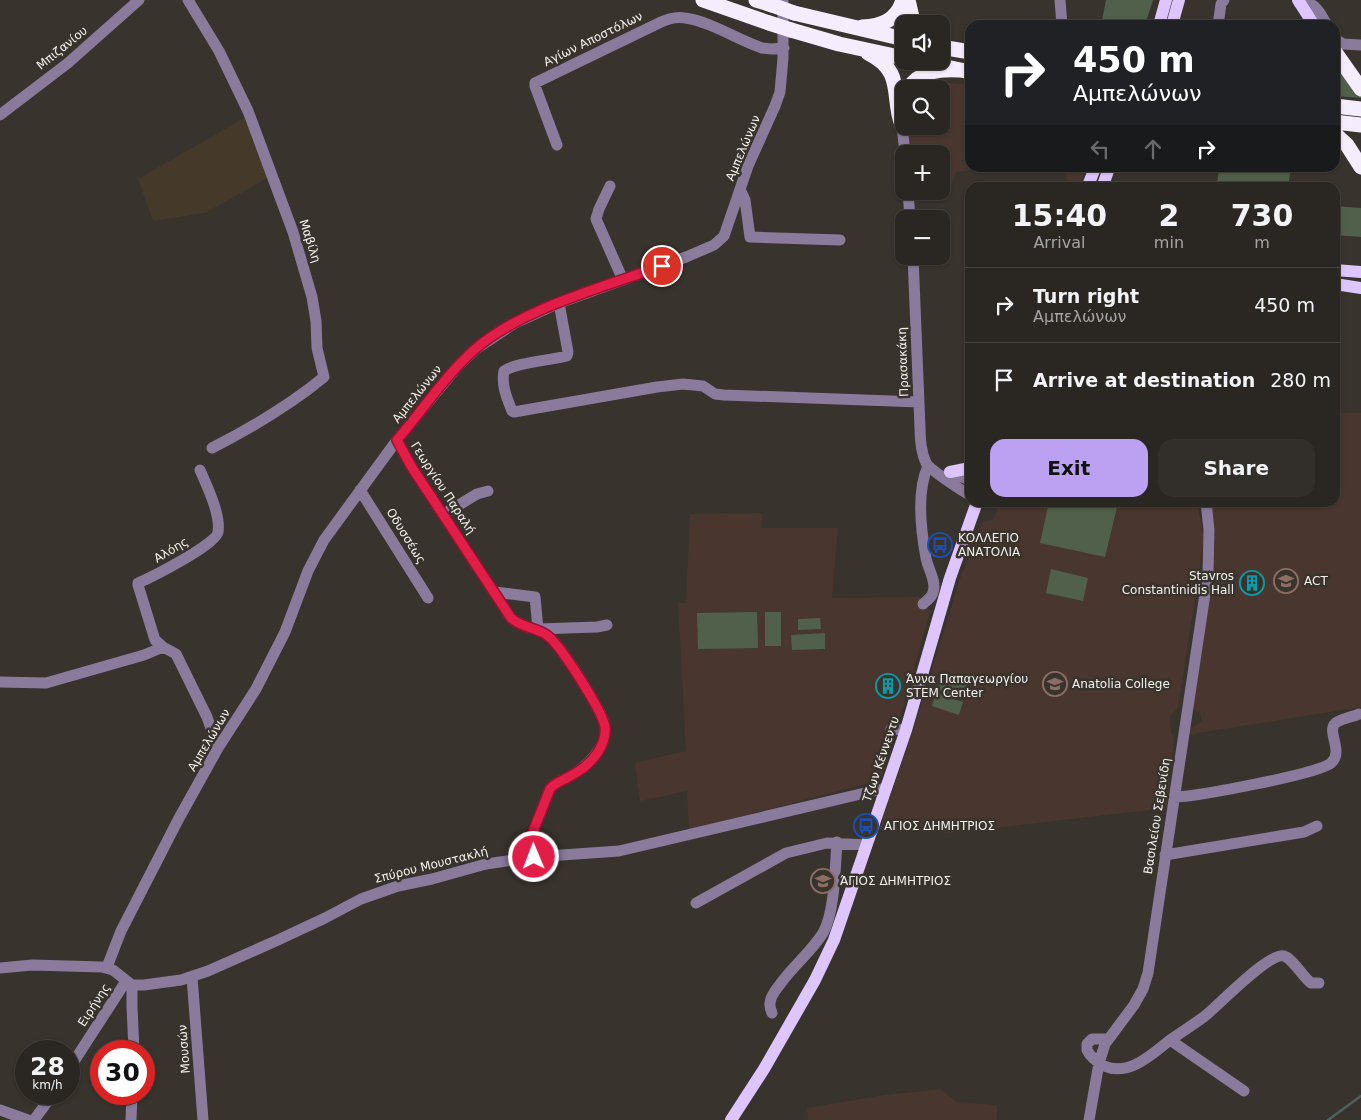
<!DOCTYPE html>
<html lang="en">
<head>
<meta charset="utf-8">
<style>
  body { margin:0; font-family:"DejaVu Sans",sans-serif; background:#322e2a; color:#f1f3f6; height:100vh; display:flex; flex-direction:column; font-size:19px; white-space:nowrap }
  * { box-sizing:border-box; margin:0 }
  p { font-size:16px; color:#a5a5a5 }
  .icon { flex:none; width:28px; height:28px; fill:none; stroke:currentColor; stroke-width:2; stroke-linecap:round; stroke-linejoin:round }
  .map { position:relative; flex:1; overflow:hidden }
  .panel { position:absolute; left:965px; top:182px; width:375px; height:325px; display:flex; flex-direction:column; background:#2a2621; border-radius:15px; box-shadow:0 1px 4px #0004,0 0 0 1px #46433f }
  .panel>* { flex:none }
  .banner { position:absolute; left:965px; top:20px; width:375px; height:152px; border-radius:15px; box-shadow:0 1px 4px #0004,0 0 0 1px #46433f; background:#202124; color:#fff; overflow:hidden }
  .fabs { position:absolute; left:895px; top:15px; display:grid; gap:10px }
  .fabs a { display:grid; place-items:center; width:55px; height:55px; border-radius:10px; background:#2a2621; box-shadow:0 1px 4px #0004,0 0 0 1px #46433f; font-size:25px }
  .speed { position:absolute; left:15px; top:1040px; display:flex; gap:10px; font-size:25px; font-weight:700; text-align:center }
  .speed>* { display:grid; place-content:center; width:65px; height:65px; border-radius:50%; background:#2a2621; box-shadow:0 1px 4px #0004,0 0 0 1px #46433f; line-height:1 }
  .speed small { font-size:12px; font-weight:400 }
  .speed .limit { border:8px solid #d22; background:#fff; color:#111 }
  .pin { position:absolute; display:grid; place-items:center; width:42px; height:42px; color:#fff; margin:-21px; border:2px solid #fff; border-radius:50%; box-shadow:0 1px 5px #0007 }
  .me { position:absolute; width:55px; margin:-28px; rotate:359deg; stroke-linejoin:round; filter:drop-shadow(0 0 4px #0008) }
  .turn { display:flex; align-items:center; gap:18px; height:105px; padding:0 25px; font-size:22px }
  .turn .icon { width:65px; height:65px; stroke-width:2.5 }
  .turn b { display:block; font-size:35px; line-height:42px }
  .lanes { display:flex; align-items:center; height:48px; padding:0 25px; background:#0003; justify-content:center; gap:25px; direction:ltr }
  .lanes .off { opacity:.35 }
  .eta { display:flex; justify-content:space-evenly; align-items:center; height:85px; text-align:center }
  .eta b { font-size:30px; font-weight:700; line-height:35px }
  .primary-button { display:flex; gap:10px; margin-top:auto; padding:10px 25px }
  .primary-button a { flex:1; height:58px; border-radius:15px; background:#bca0f2; color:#111; font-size:20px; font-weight:700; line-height:58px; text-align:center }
  .primary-button a+a { background:#322e2a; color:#f1f3f6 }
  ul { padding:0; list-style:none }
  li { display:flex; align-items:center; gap:15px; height:75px; padding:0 25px; border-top:1px solid #46433f }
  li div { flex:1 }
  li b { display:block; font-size:19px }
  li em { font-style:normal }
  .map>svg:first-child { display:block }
</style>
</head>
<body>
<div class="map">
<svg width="1361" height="1120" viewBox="0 0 1361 1120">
  <rect width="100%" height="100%" fill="#38332c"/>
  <!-- commercial -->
  <path fill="#45392a" d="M244,118L268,178L205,213L153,221L138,179Z"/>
  <!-- education -->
  <path fill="#49372f" d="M930,81L970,85V168H991L956,172L948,194L913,199L912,191H941V154H909L907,126H941V89H915L922,83Z
    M1066,168H1086L1079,187H1067Z
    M1335,413H1361V707L1186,735L1189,729L1202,721L1200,713L1197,712L1192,706L1214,559L1215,533L1210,503L1335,502Z
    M1000,503H1197L1204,539L1178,708L1170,717L1171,733L1174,737L1167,808L951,833L879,830L922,703L959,581L983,521L993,520Z
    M762,513V528H838L832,598L919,597L930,611L897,728L880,780L689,830L687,791L640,801L635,763L686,751L678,603H686L690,514Z
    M940,1089L957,1102L997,1105V1120H808L807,1108L877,1096Z"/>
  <!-- green -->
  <path fill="#50604b" d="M1106,0H1153L1145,25H1101Z
    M1337,67L1361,94V98L1335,96Z
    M1219,168H1291L1288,187L1244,188L1217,184Z
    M1335,206L1361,208V237L1335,235Z
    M1049,502L1118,503L1105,557L1040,543Z
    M1051,569L1088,578L1083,601L1046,593Z
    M757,612L758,648L698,649L697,613Z
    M765,612H781V646H765Z
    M820,618L821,629L798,630V619Z
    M825,633V649L792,650L791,635Z
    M942,676L969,685L965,699L937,690Z
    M936,693L963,702L959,715L932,706Z"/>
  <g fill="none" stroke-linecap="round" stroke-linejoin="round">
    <!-- stream -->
    <path stroke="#4d6160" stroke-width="2.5" d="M1328,1120L1361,1096"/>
    <!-- minor -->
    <path stroke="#8a7b9d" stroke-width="11" d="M188,0L219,51L248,111L293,232L312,297L316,321L317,348L324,377C290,405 251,428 212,448
      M1060,0L1062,25
      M1299,3C1315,0 1320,13 1327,25
      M1218,25L1221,4L1224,0
      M1335,39L1343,44L1361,45
      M0,115L68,63L139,0
      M902,125L905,154
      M557,145L535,86V83L659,23C667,19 676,16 685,18C709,21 738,40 762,48L771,49L784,48
      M610,186L599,209L596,219L623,280
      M740,189L745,200L750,237L840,240
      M908,191L910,219
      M913,256L920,428C920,440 921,452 926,463C929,469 962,491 970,495
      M559,303L568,352L567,356C552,360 514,363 504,371C501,385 507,398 512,411L514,412L657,387L683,384L703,386L715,394L724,395L919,402
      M397,440L411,466L511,618C521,628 537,627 548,636C561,645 603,712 605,727C606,737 602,747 595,755C589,763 581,770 572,775C565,780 555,782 550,789L534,829V857
      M200,470C207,486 221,515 218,532C217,544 152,577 138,583V585L155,640L163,647L176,654L207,717L218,748
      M949,472L970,480
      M360,490L428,598
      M444,514L477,494L488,491
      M495,592L535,597L538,629L597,627L607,625
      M923,604C927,600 932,598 933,592C937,582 928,569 926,558C921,531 916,492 928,466
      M0,682L46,683L144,655L163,647
      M891,729L906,730
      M1174,797C1194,797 1318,774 1331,763C1345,751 1324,729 1337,722C1344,718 1352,717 1359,714
      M1165,855L1304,832L1317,826
      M696,903L786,853L827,843L867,845
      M107,967L121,931L178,820L218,748L256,689L285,632L308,571L324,540L397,440L458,366L476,349L515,323L559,303L686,257L714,245L724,236L748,166L775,106L780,92L783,58V0
      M0,968L32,965L102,967L113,970L132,985H144L181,980L208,971L278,940L325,918L361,899L398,886L432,879L486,864L534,857L619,851L886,788
      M192,977L203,1120
      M132,985V1006L134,1051
      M772,1013C766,1001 774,992 781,983C794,965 811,952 823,933C835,912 835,867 837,842
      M1108,1039H1092L1087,1044V1050C1090,1056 1097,1062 1104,1066C1129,1077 1152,1054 1170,1040L1244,1091
      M1170,1040C1182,1032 1194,1024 1205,1016C1219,1005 1269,952 1284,956C1293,959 1303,977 1311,983H1319
      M69,1069L126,981
      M0,1110L28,1120
      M34,1120L53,1094
      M131,1120L132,1094
      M1089,1120L1099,1063L1105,1044L1134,1005L1143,989L1148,973L1208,574L1209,530L1206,502"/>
    <!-- major -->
    <path stroke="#dec5fd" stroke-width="12" d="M1298,0L1314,25
      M1159,25L1166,0
      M1172,25L1179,0
      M1087,188L1095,168
      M1102,188L1109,168
      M1335,270L1361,272
      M1335,284L1361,288
      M950,472L970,468
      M731,1120L764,1069L815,980L834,940L906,730L950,578L977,502"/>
    <!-- highway -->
    <path stroke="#f5edfe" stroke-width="15" d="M703,0L769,23
      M756,0L772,5
      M908,0L912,17L916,24
      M794,13L904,39
      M862,27C882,26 897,20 903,0
      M791,30L839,44L904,58
      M941,47L970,52
      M1335,52L1361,89
      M868,53C905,71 891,96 902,125
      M918,61L970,72
      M908,89C919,71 940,69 959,70
      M1335,106L1361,109
      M1335,122L1361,125
      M1335,134L1347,145L1361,167"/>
    <!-- highway-bridge -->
    <path stroke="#f5edfe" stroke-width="15" d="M772,5L794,13
      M769,23L791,30"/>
  </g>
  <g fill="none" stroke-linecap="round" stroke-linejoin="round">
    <defs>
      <path id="route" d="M534,857V829L550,789C555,782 565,780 572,775C582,770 592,761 598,752C603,744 606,736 605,727C603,712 561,646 548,636C537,627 521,628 511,618L411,466L397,440C422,411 445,376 474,350C520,309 604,287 662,266"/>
    </defs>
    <!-- route casing -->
    <use href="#route" stroke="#92132f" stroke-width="12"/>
    <!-- route -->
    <use href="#route" stroke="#e11d48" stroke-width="9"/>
  </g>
  <!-- icons -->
  <defs>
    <symbol id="bus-ring" viewBox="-11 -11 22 22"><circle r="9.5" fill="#38332c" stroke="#1a4fb4" stroke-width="1.5"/><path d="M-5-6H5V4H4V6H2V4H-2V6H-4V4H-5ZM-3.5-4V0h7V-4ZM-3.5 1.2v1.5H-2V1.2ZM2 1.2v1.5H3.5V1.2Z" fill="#1a4fb4"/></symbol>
    <symbol id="university-ring" viewBox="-11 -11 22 22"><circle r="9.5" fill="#38332c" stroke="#8d6e63" stroke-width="1.5"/><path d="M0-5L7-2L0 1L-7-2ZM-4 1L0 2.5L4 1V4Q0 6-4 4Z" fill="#8d6e63"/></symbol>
    <symbol id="building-ring" viewBox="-11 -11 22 22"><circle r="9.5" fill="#38332c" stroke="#0f9aa8" stroke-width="1.5"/><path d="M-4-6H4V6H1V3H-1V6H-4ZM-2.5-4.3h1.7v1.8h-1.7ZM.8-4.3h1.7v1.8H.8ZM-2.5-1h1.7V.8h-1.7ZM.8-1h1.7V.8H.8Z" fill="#0f9aa8"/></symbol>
    <symbol id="school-ring" viewBox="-11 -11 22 22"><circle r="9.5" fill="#38332c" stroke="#8d6e63" stroke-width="1.5"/><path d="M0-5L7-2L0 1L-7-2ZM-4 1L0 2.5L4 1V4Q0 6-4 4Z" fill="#8d6e63"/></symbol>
  </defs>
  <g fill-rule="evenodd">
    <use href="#bus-ring" x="926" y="531" width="28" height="28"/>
    <use href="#university-ring" x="1272" y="567" width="28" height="28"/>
    <use href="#building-ring" x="1238" y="569" width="28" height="28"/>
    <use href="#school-ring" x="1041" y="670" width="28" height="28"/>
    <use href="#building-ring" x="874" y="672" width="28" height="28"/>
    <use href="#bus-ring" x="852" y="812" width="28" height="28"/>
    <use href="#school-ring" x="809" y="867" width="28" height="28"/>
  </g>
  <g text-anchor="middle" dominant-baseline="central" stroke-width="5" stroke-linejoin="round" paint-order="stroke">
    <!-- street labels -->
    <g font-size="12" fill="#f4f0eb" stroke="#38332c">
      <text transform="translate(593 39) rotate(-26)">Αγίων Αποστόλων</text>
      <text transform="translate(62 48) rotate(-39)">Μπιζανίου</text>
      <text transform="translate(743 148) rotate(-67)">Αμπελώνων</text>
      <text transform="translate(310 241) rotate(72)">Μαβίλη</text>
      <text transform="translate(903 362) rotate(-92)">Πρασακάκη</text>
      <text transform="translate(417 394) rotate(-51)">Αμπελώνων</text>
      <text transform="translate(443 488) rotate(57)">Γεωργίου Παραλή</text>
      <text transform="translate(406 536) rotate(58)">Οδυσσέως</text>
      <text transform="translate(171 550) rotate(-31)">Αλόης</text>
      <text transform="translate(209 740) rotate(-59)">Αμπελώνων</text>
      <text transform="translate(881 759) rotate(-71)">Τζων Κέννεντυ</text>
      <text transform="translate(1157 816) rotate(-81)">Βασιλείου Σεβενίδη</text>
      <text transform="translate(431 865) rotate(-14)">Σπύρου Μουστακλή</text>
      <text transform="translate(94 1005) rotate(-57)">Ειρήνης</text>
      <text transform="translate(184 1049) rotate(-94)">Μουσών</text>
    </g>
    <!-- poi labels -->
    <g font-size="12" fill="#f4f0eb" stroke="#38332c" text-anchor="start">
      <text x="958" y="538">ΚΟΛΛΕΓΙΟ<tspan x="958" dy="14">ΑΝΑΤΟΛΙΑ</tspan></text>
      <text x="1234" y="576" text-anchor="end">Stavros<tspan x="1234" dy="14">Constantinidis Hall</tspan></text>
      <text x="1304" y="581">ACT</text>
      <text x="906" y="679">Άννα Παπαγεωργίου<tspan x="906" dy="14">STEM Center</tspan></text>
      <text x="1072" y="684">Anatolia College</text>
      <text x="884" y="826">ΑΓΙΟΣ ΔΗΜΗΤΡΙΟΣ</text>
      <text x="840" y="881">ΆΓΙΟΣ ΔΗΜΗΤΡΙΟΣ</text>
    </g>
  </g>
</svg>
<div class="fabs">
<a><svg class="icon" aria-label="sound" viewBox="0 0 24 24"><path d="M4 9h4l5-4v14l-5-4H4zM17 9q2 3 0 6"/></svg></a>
<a><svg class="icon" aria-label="search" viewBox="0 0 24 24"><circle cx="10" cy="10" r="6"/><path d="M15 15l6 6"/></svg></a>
<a>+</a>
<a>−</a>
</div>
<div class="speed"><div>28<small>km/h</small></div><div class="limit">30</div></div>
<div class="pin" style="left:662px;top:266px;background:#d93025"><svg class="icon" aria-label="arrive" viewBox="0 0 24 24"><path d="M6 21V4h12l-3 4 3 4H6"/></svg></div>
<svg class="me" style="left:534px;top:857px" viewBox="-20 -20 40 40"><circle r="17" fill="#e11d48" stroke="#fff" stroke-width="3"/><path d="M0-11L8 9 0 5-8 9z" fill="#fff"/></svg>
<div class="banner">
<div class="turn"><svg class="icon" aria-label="right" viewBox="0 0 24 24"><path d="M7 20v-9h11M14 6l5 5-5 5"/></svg><div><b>450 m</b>Αμπελώνων</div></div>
<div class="lanes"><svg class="icon off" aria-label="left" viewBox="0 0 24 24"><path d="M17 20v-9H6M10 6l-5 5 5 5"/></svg><svg class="icon off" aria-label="ahead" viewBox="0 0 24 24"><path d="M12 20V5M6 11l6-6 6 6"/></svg><svg class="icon" aria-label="right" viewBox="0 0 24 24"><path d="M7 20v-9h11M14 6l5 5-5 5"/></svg></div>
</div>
<section class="panel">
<div class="eta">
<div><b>15:40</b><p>Arrival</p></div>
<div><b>2</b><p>min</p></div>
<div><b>730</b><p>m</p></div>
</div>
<ul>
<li><svg class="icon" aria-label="right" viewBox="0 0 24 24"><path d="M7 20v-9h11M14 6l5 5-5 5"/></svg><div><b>Turn right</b><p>Αμπελώνων</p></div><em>450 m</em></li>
<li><svg class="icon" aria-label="arrive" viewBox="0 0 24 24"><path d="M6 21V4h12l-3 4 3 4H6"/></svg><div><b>Arrive at destination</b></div><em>280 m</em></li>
</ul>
<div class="primary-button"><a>Exit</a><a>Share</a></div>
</section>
</div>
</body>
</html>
